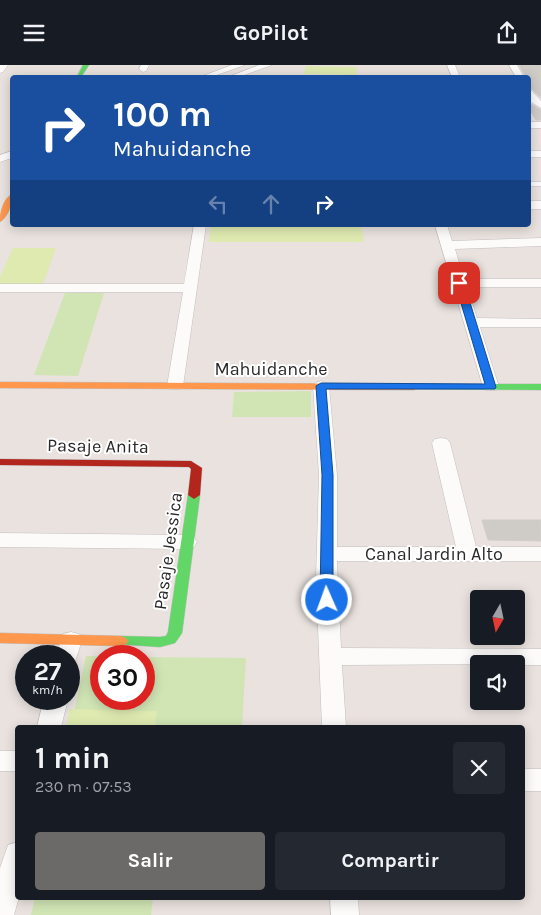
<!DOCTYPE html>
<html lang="es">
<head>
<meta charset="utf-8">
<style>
  body { margin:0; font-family:Karla,sans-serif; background:#242831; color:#f1f3f6; height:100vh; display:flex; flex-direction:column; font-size:19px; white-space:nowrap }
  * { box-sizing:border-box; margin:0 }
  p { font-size:16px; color:#9ea1a6 }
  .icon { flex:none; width:28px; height:28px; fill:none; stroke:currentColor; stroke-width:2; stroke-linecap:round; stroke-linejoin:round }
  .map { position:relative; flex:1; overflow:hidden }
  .panel { position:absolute; left:15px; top:660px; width:510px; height:175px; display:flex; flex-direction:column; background:#171b24; border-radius:5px; box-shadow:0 2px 12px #0003 }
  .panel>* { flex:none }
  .guide { position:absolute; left:10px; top:10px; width:521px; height:152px; border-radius:5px; box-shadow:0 2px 12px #0003; background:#1a4fa0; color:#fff; overflow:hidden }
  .needle { width:32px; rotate:189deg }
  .controls { position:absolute; left:470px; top:525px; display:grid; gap:10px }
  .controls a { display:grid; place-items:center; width:55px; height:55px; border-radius:5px; background:#171b24; box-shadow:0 2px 12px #0003; font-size:25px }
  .speed { position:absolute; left:15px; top:580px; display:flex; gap:10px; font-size:25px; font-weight:700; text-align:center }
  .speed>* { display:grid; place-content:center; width:65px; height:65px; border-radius:50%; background:#171b24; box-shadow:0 2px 12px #0003; line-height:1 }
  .speed small { font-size:12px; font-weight:400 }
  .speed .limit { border:8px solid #d22; background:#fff; color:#111 }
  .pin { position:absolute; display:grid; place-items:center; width:42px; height:42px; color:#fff; margin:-21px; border-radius:10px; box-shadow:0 2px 8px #0006 }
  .me { position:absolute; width:55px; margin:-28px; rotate:358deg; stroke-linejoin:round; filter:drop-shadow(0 0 4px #0008) }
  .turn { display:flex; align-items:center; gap:18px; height:105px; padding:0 20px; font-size:22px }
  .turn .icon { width:65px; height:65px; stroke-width:2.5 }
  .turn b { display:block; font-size:35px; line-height:42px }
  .lanes { display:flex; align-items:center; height:48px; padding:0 20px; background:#0003; justify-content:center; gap:25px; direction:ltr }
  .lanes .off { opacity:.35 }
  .round { display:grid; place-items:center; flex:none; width:52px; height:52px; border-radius:5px; background:#242831 }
  .headline { display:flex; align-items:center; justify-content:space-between; height:85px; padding:0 20px }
  h1 { font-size:30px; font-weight:700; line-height:38px }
  .button { display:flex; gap:10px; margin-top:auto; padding:10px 20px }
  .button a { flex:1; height:58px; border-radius:5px; background:#6c6a68; color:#fff; font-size:20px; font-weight:700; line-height:58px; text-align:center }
  .button a+a { background:#242831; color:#f1f3f6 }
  header { display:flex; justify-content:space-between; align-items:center; height:65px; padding:0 20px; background:#171b24; font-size:22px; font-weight:700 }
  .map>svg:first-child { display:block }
</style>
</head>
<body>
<header><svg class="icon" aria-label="menu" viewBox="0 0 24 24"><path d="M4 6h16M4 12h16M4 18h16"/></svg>GoPilot<svg class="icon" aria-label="share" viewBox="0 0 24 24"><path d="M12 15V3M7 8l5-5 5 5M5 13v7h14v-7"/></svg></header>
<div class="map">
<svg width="541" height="850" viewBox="0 0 541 850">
  <rect width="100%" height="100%" fill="#e9e2de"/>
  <!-- green -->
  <path fill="#d1e5b4" d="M65,228H104L78,311L34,310Z
    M311,326V352H232L234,327Z
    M86,591H110H101V634H144V592L246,593L242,662H71Z
    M35,833V832L153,833L151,850H31Z"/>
  <!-- pitch -->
  <path fill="#dfeab1" d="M306,1L357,2V10L304,9Z
    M211,160H361L364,177H209Z
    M13,183H56L43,219H0V212Z
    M70,644L157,646L155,662H66Z"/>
  <!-- building -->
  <path fill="#cfcbc7" stroke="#d3ceca" d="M519,0H541V33L533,25L529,23V12H526Z
    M529,38L541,45V55H536L529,44Z
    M482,455H541V476L488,475Z"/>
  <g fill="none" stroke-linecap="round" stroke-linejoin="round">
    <defs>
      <path id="lane" d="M529,117H541V121H529Z"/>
      <path id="street" d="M0,0H8L3,7L0,8Z
        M141,0H149L146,6L143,7L139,4Z
        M232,0H245L211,12H200Z
        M259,0H272L239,12H228Z
        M447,0H455L460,12H452Z
        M509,0H517L524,12H516Z
        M529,25L532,26L541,36V43L529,36Z
        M529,57H541V63H529Z
        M12,86V93L0,97V90Z
        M529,86H541V92H529Z
        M529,136H541V144H529Z
        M194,160H206L183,321L181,324H169L167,321L183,227H0V219H184Z
        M435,160H447L452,176L541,173V181L455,184L464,214H541V222H467L477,253L541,254V262H480L499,322L497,325H485L483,322Z
        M321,316L327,318L329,321L337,410V482H456L432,378L435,374L441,373L447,374L450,378L476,482H541V496H337L341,583L541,584V600H516V599L342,600L346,662H322L316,514L319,410L313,321L315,318Z
        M0,468L187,470L194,472L197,477L194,482L187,484L0,482Z
        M71,567L79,569L82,575L75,597L69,599V591H56L63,569Z
        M44,634H68L61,662H37Z
        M0,686H18V706H0Z
        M522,704H541V726H522Z
        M18,777V832H19L14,850H0V803L8,780Z
        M330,832H358L359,850H331Z"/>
      <path id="fast" d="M83,0H89L81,12H77Z
        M414,319H541V325L411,324L409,322L411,320Z
        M194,426L200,430L182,568L175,578L160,582L116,579L114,576L116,573L121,571L160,572L166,571L168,567L188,430Z"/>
      <path id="slow" d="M12,129C13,138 8,152 0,157C0,147 3,134 12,129Z
        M0,317L414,319L419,322L414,325L0,323Z
        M0,568L121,571L126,573L128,576L126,579L121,581L0,578Z"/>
      <path id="jam" d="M0,394L191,396L202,403L200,430L194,434L188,430L191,404L189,402L0,400Z"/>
    </defs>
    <!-- lane casing -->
    <use href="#lane" stroke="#c2bfc0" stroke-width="1"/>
    <!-- street casing -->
    <use href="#street" stroke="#c2bfc0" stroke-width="1"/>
    <!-- fast casing -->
    <use href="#fast" stroke="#c2bfc0" stroke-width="1"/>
    <!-- slow casing -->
    <use href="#slow" stroke="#c2bfc0" stroke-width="1"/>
    <!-- jam casing -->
    <use href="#jam" stroke="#c2bfc0" stroke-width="1"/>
    <!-- lane -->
    <use href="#lane" fill="#fcfbfa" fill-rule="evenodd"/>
    <!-- street -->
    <use href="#street" fill="#fcfbfa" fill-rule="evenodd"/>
    <!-- fast -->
    <use href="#fast" fill="#63d668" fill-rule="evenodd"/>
    <!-- slow -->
    <use href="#slow" fill="#ff974d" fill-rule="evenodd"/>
    <!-- jam -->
    <use href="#jam" fill="#b3261e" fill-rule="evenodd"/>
  </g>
  <!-- route -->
  <path fill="#1a73e8" stroke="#114b97" d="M459,216L464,218L496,322L495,324H326L333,410V535L331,538H322L320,535L322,410L316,321L321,318L485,319L455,218Z"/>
  <g text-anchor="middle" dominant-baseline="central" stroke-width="4" stroke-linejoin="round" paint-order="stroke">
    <!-- street labels -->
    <g font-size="18" fill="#292929" stroke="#fff">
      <text x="271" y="304">Mahuidanche</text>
      <text transform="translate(98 381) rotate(1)">Pasaje Anita</text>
      <text transform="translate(168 486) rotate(-82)">Pasaje Jessica</text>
      <text x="434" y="489">Canal Jardin Alto</text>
    </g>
  </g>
</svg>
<div class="controls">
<a><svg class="needle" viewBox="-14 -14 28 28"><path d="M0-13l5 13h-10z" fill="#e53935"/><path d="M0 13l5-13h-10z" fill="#9ea1a6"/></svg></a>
<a><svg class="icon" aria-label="sound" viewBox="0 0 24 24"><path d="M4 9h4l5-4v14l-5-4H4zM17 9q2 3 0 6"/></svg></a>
</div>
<div class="speed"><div>27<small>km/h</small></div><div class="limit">30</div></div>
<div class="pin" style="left:459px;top:218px;background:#d93025"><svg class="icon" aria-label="arrive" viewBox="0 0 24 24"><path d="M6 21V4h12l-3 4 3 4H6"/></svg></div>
<svg class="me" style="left:327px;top:535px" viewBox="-20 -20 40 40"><circle r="17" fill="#1a73e8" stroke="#fff" stroke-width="3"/><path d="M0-11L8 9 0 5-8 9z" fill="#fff"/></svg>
<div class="guide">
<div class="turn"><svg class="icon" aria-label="right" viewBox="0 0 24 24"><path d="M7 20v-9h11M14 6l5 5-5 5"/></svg><div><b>100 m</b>Mahuidanche</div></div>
<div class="lanes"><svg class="icon off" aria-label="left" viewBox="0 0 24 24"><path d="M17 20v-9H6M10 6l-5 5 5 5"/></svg><svg class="icon off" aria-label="ahead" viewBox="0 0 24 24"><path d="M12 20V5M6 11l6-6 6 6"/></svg><svg class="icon" aria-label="right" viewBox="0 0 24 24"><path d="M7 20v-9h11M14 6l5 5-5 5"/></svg></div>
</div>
<section class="panel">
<div class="headline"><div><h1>1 min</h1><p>230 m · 07:53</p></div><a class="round"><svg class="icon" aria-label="close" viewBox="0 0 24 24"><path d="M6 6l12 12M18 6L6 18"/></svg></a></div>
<div class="button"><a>Salir</a><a>Compartir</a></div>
</section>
</div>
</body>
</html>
